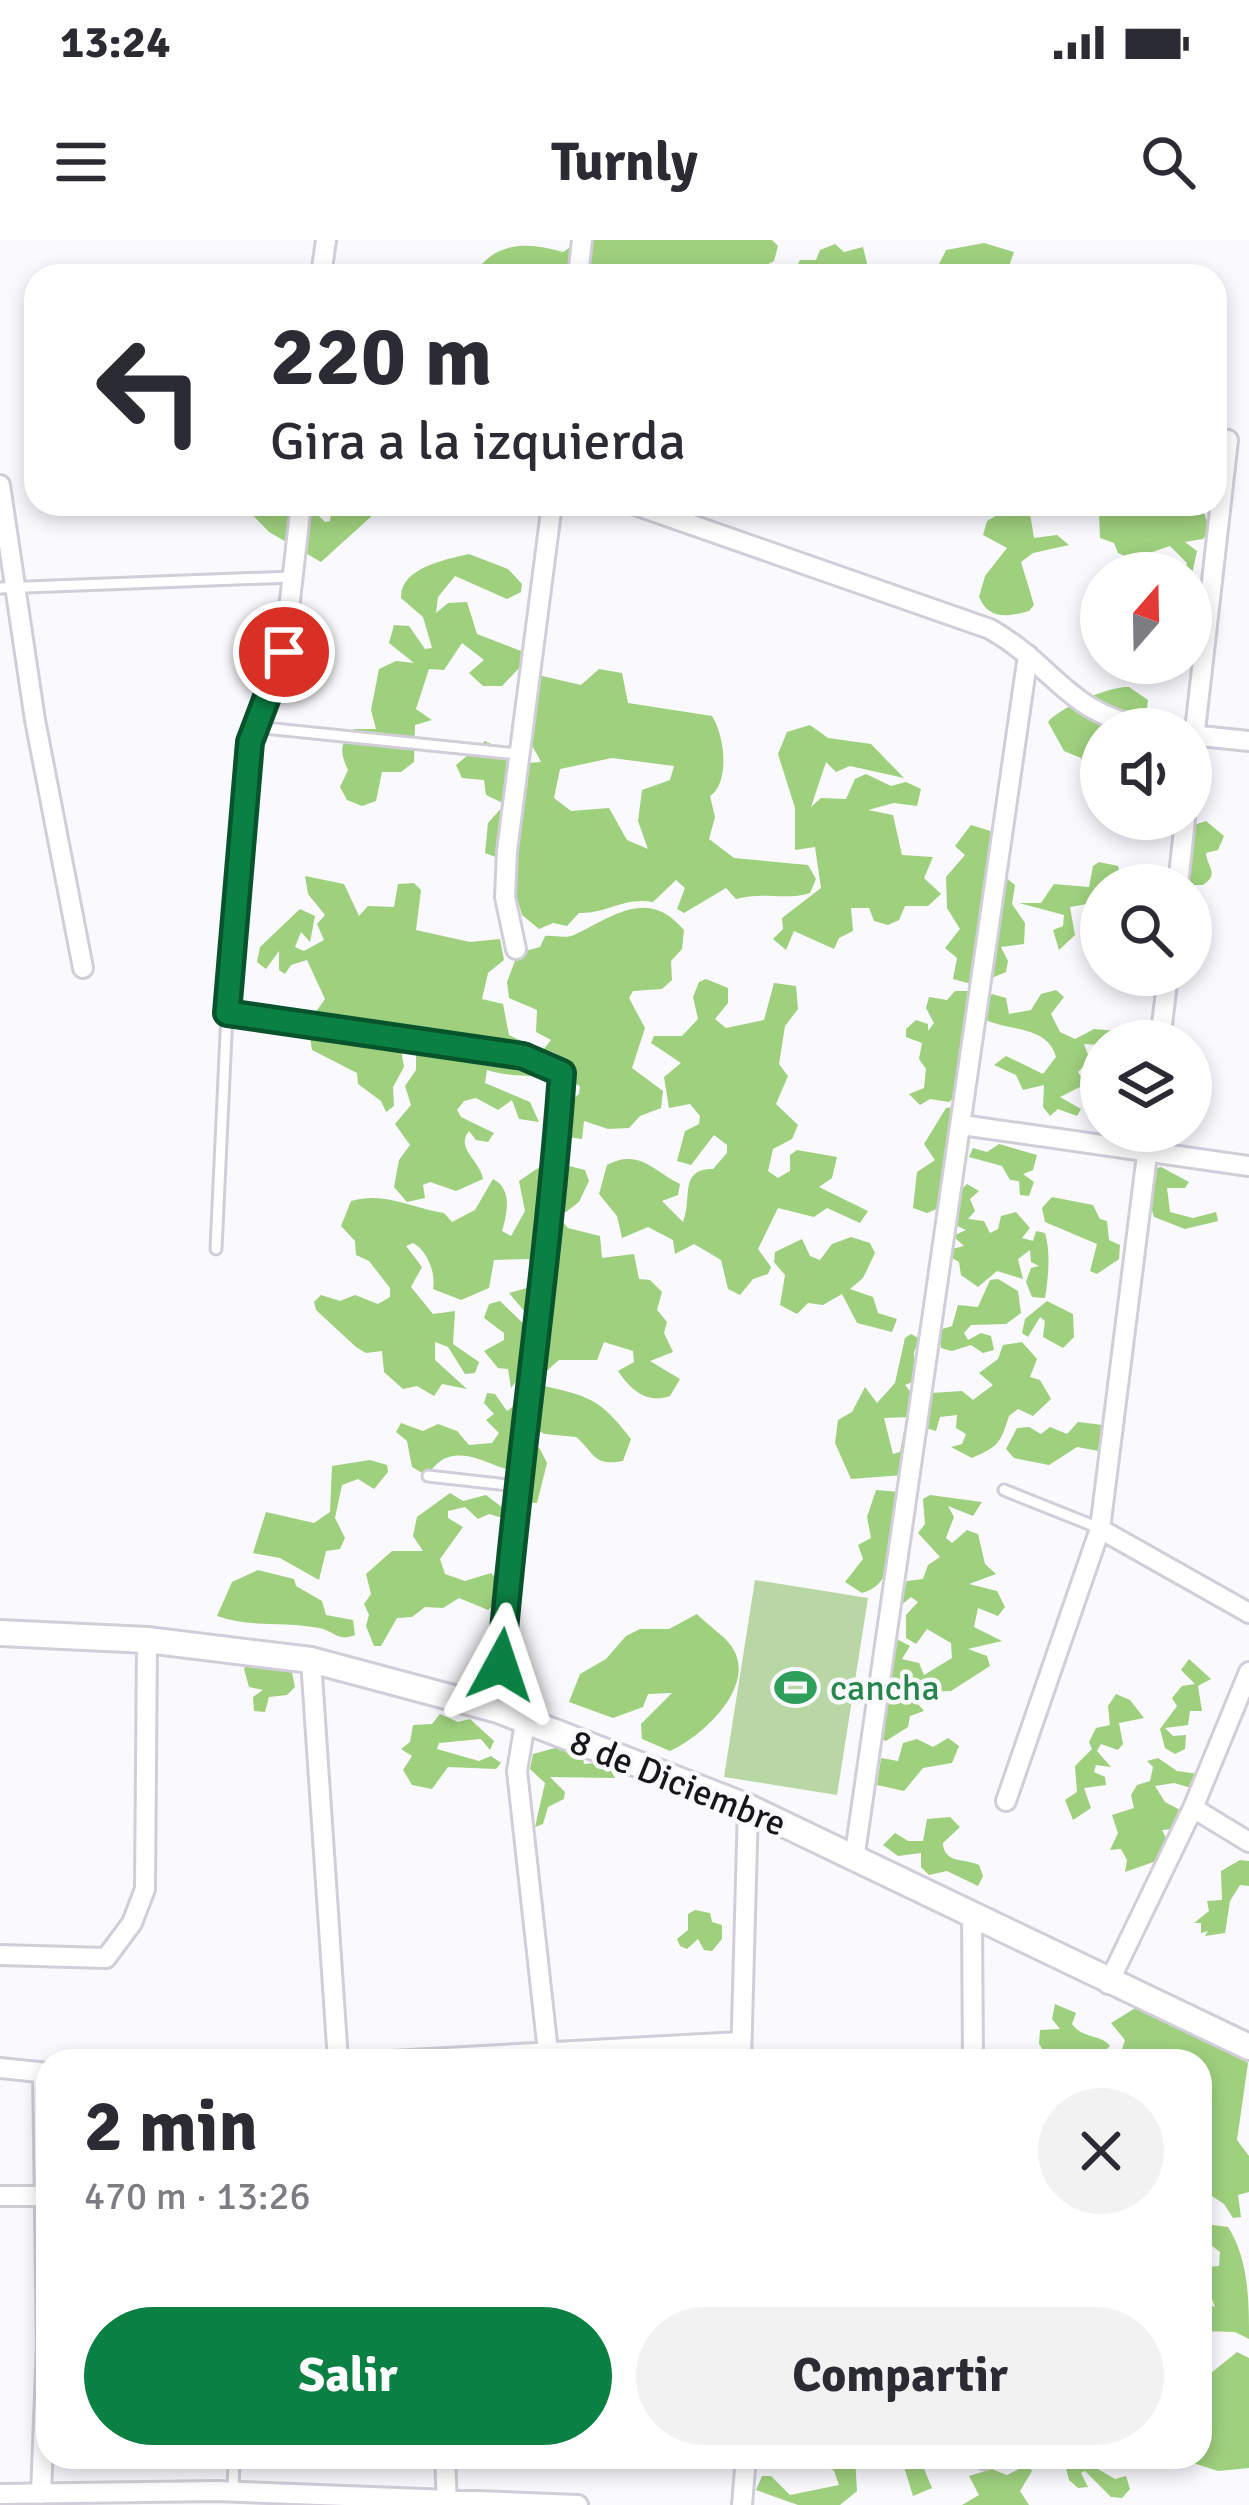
<!DOCTYPE html>
<html lang="es">
<head>
<meta charset="utf-8">
<style>
  body { margin:0; font-family:Signika,sans-serif; background:#f2f2f3; color:#2b2b33; height:100vh; display:flex; flex-direction:column; font-size:45px; white-space:nowrap }
  * { box-sizing:border-box; margin:0 }
  p { font-size:39px; color:#7c7c81 }
  .icon { flex:none; width:66px; height:66px; fill:none; stroke:currentColor; stroke-width:2; stroke-linecap:round; stroke-linejoin:round }
  .map { position:relative; flex:1; overflow:hidden }
  .sheet { position:absolute; left:36px; top:1809px; width:1176px; height:420px; display:flex; flex-direction:column; background:#fff; border-radius:36px; box-shadow:0 6px 18px #0003 }
  .sheet>* { flex:none }
  .hud { position:absolute; left:24px; top:24px; width:1203px; height:252px; border-radius:36px; box-shadow:0 6px 18px #0003; background:#fff; color:#2b2b33; overflow:hidden }
  .needle { width:78px; rotate:20deg }
  .tools { position:absolute; left:1080px; top:312px; display:grid; gap:24px }
  .tools a { display:grid; place-items:center; width:132px; height:132px; border-radius:50%; background:#fff; box-shadow:0 6px 18px #0003; font-size:60px }
  .pin { position:absolute; display:grid; place-items:center; width:102px; height:102px; color:#fff; margin:-51px; border:6px solid #fff; border-radius:50%; box-shadow:0 3px 12px #0007 }
  .me { position:absolute; width:132px; margin:-66px; rotate:5deg; stroke-linejoin:round; filter:drop-shadow(0 0 9px #0008) }
  .turn { display:flex; align-items:center; gap:42px; height:252px; padding:0 48px; font-size:54px }
  .turn .icon { width:156px; height:156px; stroke-width:2.5 }
  .turn b { display:block; font-size:84px; line-height:102px }
  .round { display:grid; place-items:center; flex:none; width:126px; height:126px; border-radius:63px; background:#f2f2f3 }
  .headline { display:flex; align-items:center; justify-content:space-between; height:204px; padding:0 48px }
  h1 { font-size:72px; font-weight:700; line-height:90px }
  .primary-button { display:flex; gap:24px; margin-top:auto; padding:24px 48px }
  .primary-button a { flex:1; height:138px; border-radius:72px; background:#0b8043; color:#fff; font-size:48px; font-weight:700; line-height:138px; text-align:center }
  .primary-button a+a { background:#f2f2f3; color:#2b2b33 }
  .status { display:flex; justify-content:space-between; align-items:center; height:84px; padding:0 60px; background:#fff; direction:ltr }
  .status svg { height:33px; fill:currentColor }
  header { display:flex; justify-content:space-between; align-items:center; height:156px; padding:0 48px; background:#fff; font-size:54px; font-weight:700 }
  .map>svg:first-child { display:block }
</style>
</head>
<body>
<div class="status"><b>13:24</b><svg viewBox="0 0 49 12"><path d="M0 12V9h3v3zM5 12V6h3v6zM10 12V3h3v9zM15 12V0h3v12zM26 1h20v11H26zM47 4h2v5h-2z"/></svg></div>
<header><svg class="icon" aria-label="menu" viewBox="0 0 24 24"><path d="M4 6h16M4 12h16M4 18h16"/></svg>Turnly<svg class="icon" aria-label="search" viewBox="0 0 24 24"><circle cx="10" cy="10" r="6"/><path d="M15 15l6 6"/></svg></header>
<div class="map">
<svg width="1249" height="2265" viewBox="0 0 1249 2265">
  <rect width="100%" height="100%" fill="#faf9fd"/>
  <!-- green -->
  <path fill="#b8d7a5" d="M755,1340L868,1358L837,1555L724,1537Z"/>
  <!-- forest -->
  <path fill="#9ed07d" fill-rule="evenodd" d="M581,0H772L778,6L774,21L747,35L490,36L484,31L482,24C504,0 534,4 563,12Z
    M984,3L1014,12L1007,32L933,36L946,10Z
    M835,4L844,12L863,7L867,23L862,36H771L780,28L795,30L800,20H816L820,10Z
    M242,264H307L325,282L330,281L332,264H385L321,322L269,292Z
    M1002,264L1029,267L1034,298L1057,295L1069,305L1033,313L1021,322L1034,365L1029,371C1008,377 989,380 979,357L985,336L1007,308L983,295L987,281L1006,270Z
    M1092,264L1117,270L1118,264H1201L1210,290L1203,299L1185,302L1197,311L1192,334L1185,333L1187,323L1170,306L1132,319L1118,313L1114,303L1100,298L1099,273Z
    M469,314L508,329L522,344L521,352L507,359L455,336L438,357L436,373L448,363L467,362L477,394L521,411L522,425L502,446H483L469,433L484,420L462,403L444,430L429,429L416,469L432,480L415,485L414,522L401,532H382L376,561L362,566L347,560L340,547L348,530C340,513 339,503 354,489H376L371,470L379,429L396,421L414,423L389,403L394,385L409,386L425,409L432,408L423,377L401,358C400,328 444,320 469,314Z
    M599,429L622,433L628,463L712,476C725,496 730,543 710,556L715,577L709,599L734,618L808,625L816,639L810,653C785,661 764,651 736,659L726,648L684,673L677,669L685,648L676,640L653,662C623,657 607,674 579,673L567,686L553,683L539,689L522,675L506,621L485,613L488,583L505,564L486,555L484,540L462,538L456,525L485,501L528,523L541,522C532,502 509,478 518,453L542,436L581,445ZM612,518L674,526L670,540L642,550L638,581L648,609L627,600L609,568L571,571L554,558L560,529Z
    M1129,447L1148,460L1146,475L1101,489V513L1085,530L1081,518L1064,511L1048,482C1058,468 1112,445 1129,447Z
    M810,485L828,498L871,504L904,538L850,526L836,532L826,522L811,567L821,558L846,559L855,539L866,534L891,546L906,542L921,549L917,566L894,563L868,570L893,575L902,615L933,617L924,638L941,654L928,666H905L899,680L888,685L874,681L869,668H851L853,691L839,698L834,709L794,691L786,710L773,699L783,689L782,678L821,648L815,607L795,610V568L778,514L787,492Z
    M1206,581L1224,596L1218,610L1206,613C1207,627 1220,634 1203,645H1179L1171,627L1193,609L1191,586Z
    M971,585L994,592L1005,637L1015,645L1012,664L1025,683L1024,704L1001,707L1008,721L1006,732L975,745L953,739L957,718L945,708L960,689L947,668L946,637L965,615L955,606Z
    M1099,622L1118,626L1120,636L1101,645V671L1092,663L1070,667L1075,695L1059,710L1053,690L1063,686L1064,675L1019,663H1041L1054,644L1089,647L1093,626Z
    M305,636L344,644L359,676L368,666L394,667L398,644L414,643L421,650L416,690L470,702L500,699L504,720L488,733L482,759L503,764L509,795L542,811L551,800L536,792L537,770L509,758L507,742L518,713L540,707L545,696C555,695 565,699 574,695C614,676 648,647 684,690L682,709L671,721L672,740L662,749L633,751L629,758L645,788L632,828L663,851L661,868L640,876L629,888L608,889L584,881L582,899L552,895L561,869L579,854L580,846C547,830 521,841 487,830L485,843L530,862L539,882L519,879L512,860L498,870L476,858L464,861L457,870L461,877L494,893L488,902L476,900L469,891C455,909 480,920 483,939L456,951L430,942L423,945L425,958L407,962L394,947L399,920L410,905L395,884L411,865L405,846L416,830V807L406,804L401,810L404,827L393,847L394,866L386,872L381,861L358,844L357,833L312,810L308,783L325,759L307,720L291,725L285,734L279,730V711L266,729L257,722L260,707L300,669L315,676L310,702L301,692L295,707L304,711L324,700L317,684L325,675L308,654Z
    M706,739L728,748V763L715,779L726,788L764,780L774,743L796,746L798,769L785,786L779,824L788,836L776,864L798,885L792,899L773,909L768,931L778,938L790,931V915L797,910L837,917L832,938L819,947L868,971L860,983L827,968L814,977L778,968L758,1009L771,1027L768,1034L753,1039L740,1055L728,1049L721,1020L694,1004L675,1014L673,1000L648,987L622,998L617,976L599,954L607,925C640,908 654,932 680,944L678,955L662,961L683,982C693,958 678,929 713,929L727,913V905L714,895L691,925L677,921L685,891L699,884L700,876L690,864L669,868L664,837L681,823L651,803L654,796H682L698,779L693,757L699,742Z
    M1056,750L1064,757L1051,774L1060,792L1075,799L1094,789L1117,791L1101,805L1084,804L1090,820L1078,832L1086,844L1060,857L1081,869L1077,876L1058,869L1050,876L1043,867L1044,845L1023,850L1016,835L994,825L1006,816L1043,834L1056,817C1048,785 1006,791 984,779L985,758L992,754L1006,758L1009,774L1031,770L1041,754Z
    M955,751H973L962,793L958,854L949,862L930,859L920,865L909,854L924,848L926,829L919,819L922,803L906,797V789L916,780L928,784V791L934,783L926,768L929,757L947,760Z
    M954,867L944,966L927,973L913,968L917,932L935,920L924,904L946,868Z
    M999,904L1037,915L1033,930L1023,934L1034,942L1029,956L1020,955L1019,941L1010,940L1002,926L969,917L973,908L987,912Z
    M541,926L560,933L569,926L585,930L589,941L579,962L566,972L552,970L568,988L600,996L602,1018L634,1014L639,1039L650,1040L662,1052L657,1070L667,1082L664,1093L673,1112L650,1121L680,1139L670,1156C646,1164 631,1150 618,1131L634,1122L633,1111L604,1102L597,1120H559L540,1137L522,1133L511,1148L508,1129L498,1128L484,1111L504,1100V1093L484,1078L489,1064L500,1061L530,1090L531,1079L509,1053L534,1046L535,1031L529,1019L494,1020L489,1048L461,1060L433,1049C436,1034 428,1011 413,1003L406,1006L422,1027L411,1047L433,1074L455,1071L453,1104L479,1122L475,1133L465,1134L448,1107L435,1102V1120L467,1149L442,1144L434,1156L417,1146L403,1149L384,1132L382,1111L366,1113L356,1107L316,1070L314,1062L321,1055L340,1061L355,1055L378,1064L390,1057V1048L369,1021L356,1015L355,1001L341,986L351,961C384,951 411,968 444,973L452,982L475,970L493,939C513,949 507,974 502,991L511,996L525,971L519,941Z
    M1161,927L1189,942L1185,948H1167L1170,972L1193,978L1216,972L1218,981L1185,989L1154,977L1148,958L1149,930Z
    M967,944L979,951L970,959L975,971L968,979L984,981L990,993L998,989L1001,976L1016,972L1030,988L1022,998L1033,1001L1036,991L1045,993C1051,1013 1048,1040 1045,1058L1032,1057L1026,1042L1031,1028L1039,1026L1031,1022L1030,1010L1018,1019L1023,1039L997,1031L978,1047L961,1035L959,1022L950,1017L952,1009L964,1006L953,996L966,990L953,984V968L960,964L953,957Z
    M1052,957L1093,965L1100,979L1107,981L1109,1000L1120,1005L1119,1019L1097,1034L1090,1031L1097,1004L1045,982L1042,968Z
    M851,997L870,1003L875,1013L863,1038L850,1049L873,1057L878,1073L897,1079L892,1092L857,1083L842,1054L823,1065L808,1063L797,1074L780,1065L785,1035L774,1022L775,1012L802,999L810,1016L820,1020L832,1004Z
    M998,1039L1018,1051L1021,1073L1006,1084L971,1085L964,1093L968,1100L981,1093L991,1096L994,1110L983,1113L971,1105L952,1111L941,1108L939,1090L952,1086L958,1065L978,1067L990,1040Z
    M1047,1061L1073,1074L1074,1097L1063,1108L1043,1097L1045,1081L1040,1077L1028,1097L1022,1093L1025,1079Z
    M911,1094L920,1099L914,1112L915,1141L905,1145L916,1159L909,1177L884,1178L893,1214L900,1212L904,1191L910,1196L903,1235L851,1239L835,1203L838,1180L852,1172L865,1147L877,1163L895,1143L905,1098Z
    M1022,1102L1037,1119L1030,1137L1040,1140L1051,1159L1033,1176L1018,1169L1009,1176C1000,1204 999,1206 972,1218L951,1207L962,1204L966,1194L956,1188L957,1175L940,1177L936,1191L922,1187L931,1153L962,1151L973,1160L993,1145L979,1133L998,1119L1003,1105Z
    M540,1145C588,1156 600,1158 631,1199L623,1221C593,1227 594,1212 576,1197L545,1194L516,1181L517,1192L540,1209L547,1223L537,1263L526,1262L510,1241V1230C490,1226 472,1211 449,1217C438,1219 434,1230 424,1234L412,1227L407,1201L396,1192L401,1183L423,1191L438,1184L457,1191L469,1205L492,1203L499,1193L486,1180L494,1174L484,1163L487,1153L495,1154L507,1171L519,1162L524,1147Z
    M1078,1182L1111,1186L1101,1200L1104,1212L1077,1207L1049,1225L1014,1218L1006,1209L1017,1188L1029,1187L1041,1194L1050,1187L1067,1194Z
    M370,1220L387,1225L388,1232L374,1249L358,1239L342,1245L335,1278L345,1298L340,1309L326,1311L319,1340L280,1318L253,1313L266,1272L314,1283L330,1272L332,1226Z
    M876,1250L899,1252L900,1260C889,1290 901,1343 862,1353L845,1342L863,1319L858,1305L871,1298L867,1277Z
    M450,1253L463,1261L486,1255L507,1271L503,1278L489,1274L478,1279L465,1267L448,1271V1278L463,1287L440,1319L445,1334L465,1341L491,1333C504,1345 501,1360 488,1370L459,1358L443,1368L425,1367L412,1377L397,1378L381,1406H374L366,1386L369,1375L364,1364L371,1354L366,1334L392,1311H423L413,1296L417,1277Z
    M930,1255L982,1262L973,1276L948,1266L954,1277L946,1298L952,1303L967,1290L978,1294L985,1324L996,1334L969,1344L997,1351L1005,1367L998,1376L978,1368L974,1387L1002,1401L968,1409L987,1416L990,1426L951,1451L918,1452L908,1443L906,1450L924,1471L910,1476L908,1487L886,1501L879,1498L884,1483L879,1468L889,1447L884,1442L894,1417L893,1397L910,1406L902,1419L919,1423L924,1435L952,1418L951,1403L927,1389L916,1404L906,1398V1375L918,1362L911,1357L899,1367L896,1354L904,1351L907,1341L923,1339L928,1325L940,1317L918,1293L925,1284L923,1259Z
    M258,1330L294,1339L296,1346L322,1361L326,1375L353,1380L355,1395C337,1402 335,1391 319,1388C285,1381 251,1388 217,1376L232,1342Z
    M697,1374C707,1385 724,1395 732,1407C758,1446 702,1497 670,1511L642,1499L641,1484L672,1453L648,1454L643,1467L613,1478L569,1462L580,1434L606,1419L626,1396L640,1389H669Z
    M1189,1419L1211,1439L1198,1446L1202,1471H1190L1188,1485L1165,1488L1173,1496L1186,1495L1185,1509L1175,1514L1165,1508L1160,1489L1177,1466L1172,1458L1182,1446L1195,1444L1181,1430Z
    M248,1423L291,1428L295,1447L287,1455L269,1457L265,1472L254,1471L253,1457L263,1450L249,1447L244,1429Z
    M1116,1454L1130,1460L1144,1478L1119,1483L1123,1504L1118,1510L1101,1504L1097,1511L1111,1527L1096,1525L1094,1532L1105,1537L1106,1545L1084,1548L1091,1568L1073,1580L1065,1560L1077,1552L1075,1526L1092,1509L1089,1502L1096,1488L1110,1485L1108,1466Z
    M440,1474L458,1482L470,1479L494,1501L490,1510L481,1499L439,1503L437,1509L479,1521L491,1516L501,1523L496,1529L448,1527L432,1549L412,1545L403,1530L412,1516L401,1509L410,1502L413,1485L432,1484Z
    M948,1498L959,1506L952,1523L923,1528L904,1551L877,1545L881,1518L898,1521L903,1503L917,1499L933,1507Z
    M566,1505L582,1510L584,1524L607,1522L615,1538L550,1537L565,1552L564,1559L548,1567L543,1584L535,1587L545,1543L530,1529L533,1514Z
    M1158,1518L1177,1531L1199,1534L1195,1549L1174,1543L1155,1546L1165,1562L1182,1571L1173,1589L1162,1590L1168,1602L1162,1619L1125,1632L1127,1620L1121,1609L1110,1610L1118,1593L1112,1575L1134,1568L1131,1555L1137,1545L1150,1541L1153,1527L1147,1521Z
    M950,1577L960,1587L943,1603C944,1624 964,1618 979,1625L983,1636L978,1646L947,1631L929,1635L921,1627V1613L898,1616L883,1605L895,1593L908,1601H923L927,1579Z
    M1240,1620L1249,1621V1646L1240,1645L1230,1661L1225,1693L1205,1696L1208,1691L1201,1693V1683H1194L1209,1671L1207,1661L1222,1660L1221,1631Z
    M695,1670L710,1673L712,1682L722,1685V1699L712,1711L704,1710L698,1699L687,1709L680,1706L677,1699L688,1690V1674Z
    M1055,1764L1076,1773L1072,1784C1082,1799 1101,1794 1110,1806C1090,1827 1073,1821 1040,1821L1047,1816L1039,1804L1040,1790L1060,1789L1052,1779Z
    M1137,1767L1159,1775L1177,1789H1199L1248,1823L1237,1900L1249,1916V1952L1238,1955L1241,1977L1233,1978L1224,1964L1200,1948V1821H1118L1125,1800L1111,1783Z
    M1205,1984L1228,1987C1249,2020 1249,2061 1249,2099L1235,2092L1200,2091V2061L1215,2067L1202,2034L1205,2027L1219,2026L1220,2012L1202,1998Z
    M1237,2112L1249,2118V2228L1218,2231L1190,2222L1148,2226L1140,2217H1200V2142Z
    M817,2217H855L857,2251L840,2265H798L756,2250L762,2236H771L790,2255L839,2245L834,2231Z
    M863,2217H919L932,2248L913,2256L902,2220L880,2227Z
    M1063,2217H1098V2229L1115,2239L1126,2236L1130,2249L1122,2258L1111,2257L1085,2231L1081,2233L1088,2247L1078,2248L1069,2240Z
    M1027,2225L1032,2231L1020,2251L1029,2265H962L979,2255L969,2236L992,2229L1007,2235Z"/>
  <g fill="none" stroke-linecap="round" stroke-linejoin="round">
    <defs>
      <path id="lane" d="M0,348L292,337
        M255,487L518,514
        M216,1009L227,773L549,823
        M428,1236L516,1246
        M1004,1250L1099,1288
        M233,2253L234,2217"/>
      <path id="street" d="M321,36L326,0
        M578,36L582,0
        M0,245L35,480L83,728
        M632,264L990,389C1057,427 1066,475 1153,489
        M1191,495L1249,501
        M1191,526L1228,200
        M1178,645L1185,579
        M516,709L505,657L507,611L552,264
        M227,773L250,502L284,412L301,264
        M1160,801L1168,735
        M962,885L1249,926
        M1150,891L1100,1289L1249,1373
        M311,1420L338,1821
        M498,1470C515,1257 547,1046 562,834L549,823
        M525,1483L517,1531L548,1812
        M1006,1561L1100,1289
        M1193,1568L1249,1602
        M854,1620L1028,415
        M972,1678L973,1821
        M0,1715L106,1718L132,1683L145,1649L147,1400
        M1108,1744L1193,1568L1249,1432
        M391,1821L740,1802
        M741,1821L748,1567
        M0,1828L48,1833
        M0,1956H48
        M445,2217L447,2265
        M984,2217V2219
        M0,2254L217,2251L578,2265
        M41,2254L47,2106L43,1833
        M742,2265L746,2217"/>
      <path id="secondary" d="M0,1393L147,1400L311,1420L498,1470L748,1567L1249,1807"/>
    </defs>
    <!-- lane casing -->
    <use href="#lane" stroke="#d2ced9" stroke-width="15"/>
    <!-- street casing -->
    <use href="#street" stroke="#d2ced9" stroke-width="24"/>
    <!-- secondary casing -->
    <use href="#secondary" stroke="#d2ced9" stroke-width="30"/>
    <!-- lane -->
    <use href="#lane" stroke="#fff" stroke-width="9"/>
    <!-- street -->
    <use href="#street" stroke="#fff" stroke-width="18"/>
    <!-- secondary -->
    <use href="#secondary" stroke="#fff" stroke-width="24"/>
  </g>
  <g fill="none" stroke-linecap="round" stroke-linejoin="round">
    <defs>
      <path id="route" d="M284,412L250,502L227,773L523,816L562,833C548,1031 517,1227 501,1425"/>
    </defs>
    <!-- route casing -->
    <use href="#route" stroke="#07532c" stroke-width="30"/>
    <!-- route -->
    <use href="#route" stroke="#0b8043" stroke-width="21"/>
  </g>
  <!-- icons -->
  <defs>
    <symbol id="stadium-bare" viewBox="-9 -9 18 18"><path d="M0-5a6.5 5 0 1 0 0 10a6.5 5 0 1 0 0-10ZM-3.5-1.8h7v3.6h-7Z" fill="#2e9e5b" stroke="#faf9fd" stroke-width="2.5" paint-order="stroke"/></symbol>
  </defs>
  <g fill-rule="evenodd">
    <use href="#stadium-bare" x="766" y="1418" width="59" height="59"/>
  </g>
  <g text-anchor="middle" dominant-baseline="central" stroke-width="9" stroke-linejoin="round" paint-order="stroke">
    <!-- leisure labels -->
    <g font-size="36" fill="#27864d" stroke="#faf9fd" text-anchor="start">
      <text x="830" y="1448">cancha</text>
    </g>
    <!-- street labels -->
    <g font-size="36" fill="#17161a" stroke="#faf9fd">
      <text transform="translate(678 1543) rotate(22)">8 de Diciembre</text>
    </g>
  </g>
</svg>
<div class="tools">
<a><svg class="needle" viewBox="-14 -14 28 28"><path d="M0-13l5 13h-10z" fill="#e53935"/><path d="M0 13l5-13h-10z" fill="#7c7c81"/></svg></a>
<a><svg class="icon" aria-label="sound" viewBox="0 0 24 24"><path d="M4 9h4l5-4v14l-5-4H4zM17 9q2 3 0 6"/></svg></a>
<a><svg class="icon" aria-label="search" viewBox="0 0 24 24"><circle cx="10" cy="10" r="6"/><path d="M15 15l6 6"/></svg></a>
<a><svg class="icon" aria-label="layers" viewBox="0 0 24 24"><path d="M12 4l9 5-9 5-9-5zM3 14l9 5 9-5"/></svg></a>
</div>
<div class="pin" style="left:284px;top:412px;background:#d93025"><svg class="icon" aria-label="arrive" viewBox="0 0 24 24"><path d="M6 21V4h12l-3 4 3 4H6"/></svg></div>
<svg class="me" style="left:501px;top:1425px" viewBox="-20 -20 40 40"><path d="M0-17L14 15 0 8-14 15z" fill="#0b8043" stroke="#fff" stroke-width="4"/></svg>
<div class="hud">
<div class="turn"><svg class="icon" aria-label="left" viewBox="0 0 24 24"><path d="M17 20v-9H6M10 6l-5 5 5 5"/></svg><div><b>220 m</b>Gira a la izquierda</div></div>
</div>
<section class="sheet">
<div class="headline"><div><h1>2 min</h1><p>470 m · 13:26</p></div><a class="round"><svg class="icon" aria-label="close" viewBox="0 0 24 24"><path d="M6 6l12 12M18 6L6 18"/></svg></a></div>
<div class="primary-button"><a>Salir</a><a>Compartir</a></div>
</section>
</div>
</body>
</html>
